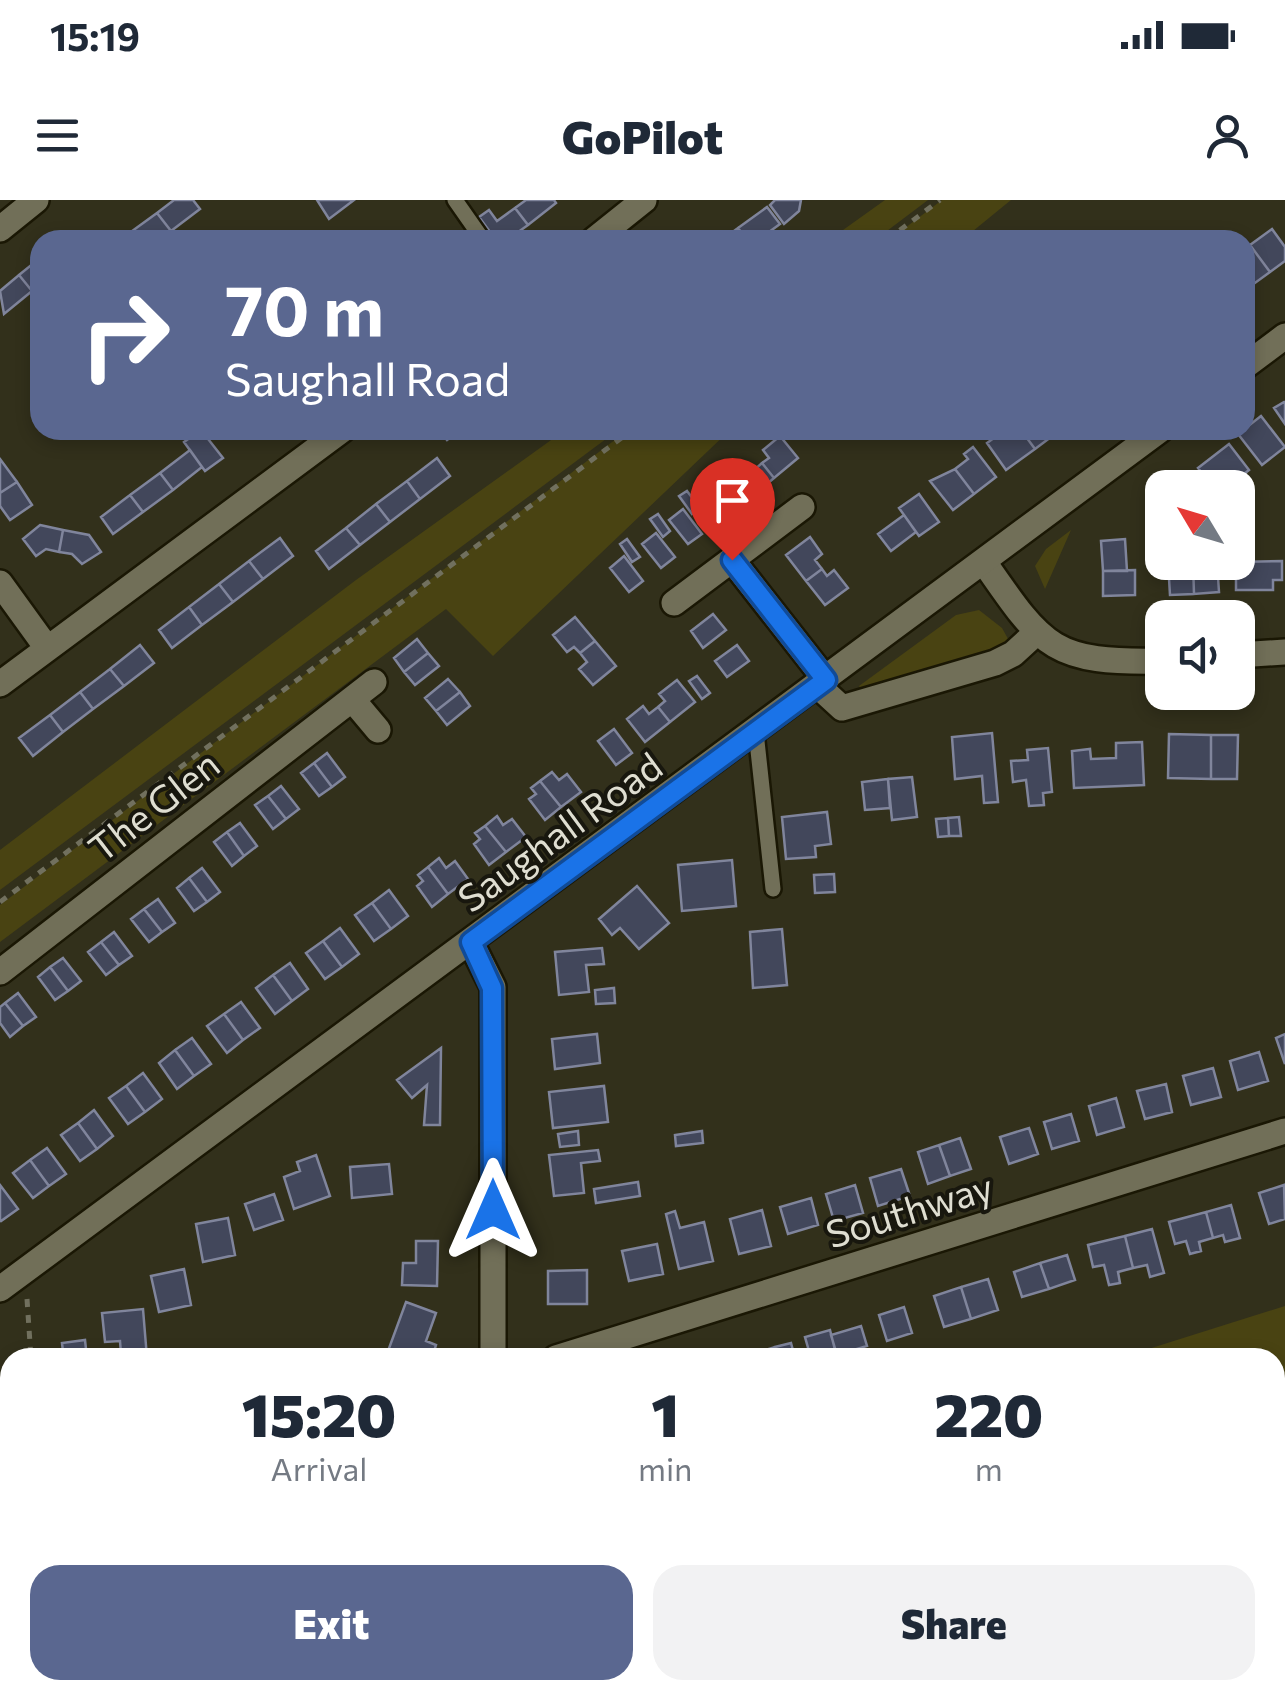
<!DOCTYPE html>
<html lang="en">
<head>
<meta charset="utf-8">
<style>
  body { margin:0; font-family:Commissioner,sans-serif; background:#f2f2f3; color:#1f2937; height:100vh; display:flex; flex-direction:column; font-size:38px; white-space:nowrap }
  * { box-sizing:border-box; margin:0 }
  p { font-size:32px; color:#747a83 }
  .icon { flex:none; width:55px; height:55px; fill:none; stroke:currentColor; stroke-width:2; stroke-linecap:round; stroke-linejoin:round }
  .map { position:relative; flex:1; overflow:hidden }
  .panel { position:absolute; left:0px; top:1148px; width:1285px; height:352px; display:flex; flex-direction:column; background:#fff; border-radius:30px 30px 0 0; box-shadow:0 5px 15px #0003 }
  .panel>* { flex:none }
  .banner { position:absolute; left:30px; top:30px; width:1225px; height:210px; border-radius:30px; box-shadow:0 5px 15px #0003; background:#5a6790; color:#fff; overflow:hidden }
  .needle { width:65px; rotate:308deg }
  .buttons { position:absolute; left:1145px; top:270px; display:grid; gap:20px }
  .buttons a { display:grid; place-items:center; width:110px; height:110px; border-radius:20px; background:#fff; box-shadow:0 5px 15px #0003; font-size:50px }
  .pin { position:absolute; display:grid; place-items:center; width:85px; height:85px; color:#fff; margin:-102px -42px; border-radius:50% 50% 50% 0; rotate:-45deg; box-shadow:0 0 10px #0007 }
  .pin .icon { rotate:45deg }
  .me { position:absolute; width:110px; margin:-55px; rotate:0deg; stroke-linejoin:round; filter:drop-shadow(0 0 8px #0008) }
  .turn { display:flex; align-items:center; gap:35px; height:210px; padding:0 30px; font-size:45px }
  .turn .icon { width:130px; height:130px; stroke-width:2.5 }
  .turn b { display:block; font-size:70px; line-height:85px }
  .eta { display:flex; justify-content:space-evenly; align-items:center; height:170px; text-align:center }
  .eta b { font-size:60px; font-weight:800; line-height:70px }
  .action { display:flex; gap:20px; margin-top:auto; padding:20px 30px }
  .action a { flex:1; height:115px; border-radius:30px; background:#5a6790; color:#fff; font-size:40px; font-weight:800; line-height:115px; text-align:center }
  .action a+a { background:#f2f2f3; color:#1f2937 }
  .status { display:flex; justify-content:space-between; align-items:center; height:70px; padding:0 50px; background:#fff; direction:ltr }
  .status svg { height:28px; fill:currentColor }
  header { display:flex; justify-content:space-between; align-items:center; height:130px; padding:0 30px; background:#fff; font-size:45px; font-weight:800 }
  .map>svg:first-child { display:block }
</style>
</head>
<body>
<div class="status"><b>15:19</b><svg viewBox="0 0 49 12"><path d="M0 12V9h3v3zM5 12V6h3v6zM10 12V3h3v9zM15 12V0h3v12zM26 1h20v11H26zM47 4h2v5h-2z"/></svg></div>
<header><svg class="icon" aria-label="menu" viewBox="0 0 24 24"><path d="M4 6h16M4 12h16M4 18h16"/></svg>GoPilot<svg class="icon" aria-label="person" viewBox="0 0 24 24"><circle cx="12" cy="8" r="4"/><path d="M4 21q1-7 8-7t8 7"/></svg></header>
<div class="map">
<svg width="1285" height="1498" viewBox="0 0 1285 1498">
  <rect width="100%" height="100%" fill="#32301b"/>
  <!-- green -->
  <path fill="#494312" d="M885,0H928L875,40H829Z
    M942,0H1011L962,40H889Z
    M565,230H618L0,690V650L356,380Z
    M628,230H730L493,456L446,409L0,742V705Z
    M1071,330L1045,389L1035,366L1046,349Z
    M979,410L1002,428L1012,446L863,491L859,486L956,415Z
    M1285,1106V1361L1275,1358V1158L1123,1157Z
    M820,1490H1217L1215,1498H821Z"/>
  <!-- building -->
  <path fill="#42475b" stroke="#80859c" stroke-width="2.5" d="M174,0H193L200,9L171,31L157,13Z
    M317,0H354L329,19Z
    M526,0H554L556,3L528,25L515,8Z
    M775,0H801L799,11L784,24L770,5Z
    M767,7L780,24L758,40H747L738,28Z
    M515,8L528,25L507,40H496L479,17L489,10L497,21Z
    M157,13L171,31L158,40H132L128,34Z
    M738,28L747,40H722Z
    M1272,29L1285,47V61L1270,72L1250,45Z
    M1250,45L1270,72L1248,88L1245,49Z
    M40,58V84L32,91L19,75Z
    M19,75L32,91L4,114L0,91Z
    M1284,202L1285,203V224L1274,208Z
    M1261,216L1285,247L1262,265L1238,234Z
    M201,230L223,258L205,271L184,242Z
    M439,230H460L447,240Z
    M1005,230H1021L1035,249L1006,270L987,243Z
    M1021,230H1052L1055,234L1035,249Z
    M780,236L798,258L774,278L762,263L769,258L763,250Z
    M1229,244L1249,270L1229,286L1221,276L1211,284L1198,268Z
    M973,247L996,277L974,294L955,269L968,259L964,254Z
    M190,250L202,267L173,290L160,273Z
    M437,258L450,276L420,299L407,281Z
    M0,259L17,282L0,293Z
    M747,263L753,271L762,263L774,278L749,299L730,276Z
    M717,269L730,287L722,292L710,275Z
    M955,269L974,294L953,310L930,281Z
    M160,273L173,290L143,312L130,295Z
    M407,281L420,299L390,322L376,304Z
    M17,282L32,305L10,320L0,306V293Z
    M715,286L734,310L720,321L701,297Z
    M687,291L700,308L692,314L679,296Z
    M919,294L939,322L919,336L899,308Z
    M130,295L143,312L113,334L101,317Z
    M376,304L390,322L360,345L346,328Z
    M683,309L702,334L688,344L669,320Z
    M658,314L670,331L663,337L650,319Z
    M904,315L916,332L891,351L878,334Z
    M40,325L63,330L59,352L46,349L36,356L23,339Z
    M346,328L360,345L329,369L316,351Z
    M63,330L89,335L101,352L82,364L72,354L59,352Z
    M656,333L675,357L661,368L642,344Z
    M810,337L822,354L815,360L822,369L806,381L786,355Z
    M280,338L293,356L263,379L249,361Z
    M627,339L640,357L632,362L620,344Z
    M1125,339L1127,371H1103L1101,341Z
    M624,356L643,381L629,392L610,368Z
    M249,361L263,379L233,402L219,384Z
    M1282,361V380H1273V390H1236V362Z
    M1168,362H1193L1194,394L1170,395Z
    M1193,362H1217L1219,392L1194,394Z
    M822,369L827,376L834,370L848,388L825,405L806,381Z
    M1135,370V395L1103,396V371Z
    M219,384L233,402L202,425L189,407Z
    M189,407L202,425L172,448L159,430Z
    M713,414L726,430L703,448L691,431Z
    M575,417L595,441L580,453L574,447L567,452L553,435Z
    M417,439L428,453L404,472L394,458Z
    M595,441L616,466L593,485L579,469L587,462L580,453Z
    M140,445L154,463L124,486L110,469Z
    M737,445L749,461L727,477L715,461Z
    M428,453L439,466L415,485L404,472Z
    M110,469L124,486L93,509L80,492Z
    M697,476L710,493L702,499L689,481Z
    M448,479L460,492L436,511L425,498Z
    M677,480L695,502L670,522L658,507L665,501L659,494Z
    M80,492L93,509L63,532L50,515Z
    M460,492L470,506L447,525L436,511Z
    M643,506L649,514L658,507L670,522L645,542L627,519Z
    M50,515L63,532L33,556L19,538Z
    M614,529L632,553L616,565L598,541Z
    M992,533L998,602L984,603L982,576L955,579L952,537Z
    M1169,534L1211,535V579L1168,578Z
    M1211,535H1238L1237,579H1211Z
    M1142,542L1144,585L1074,588L1072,551L1090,549L1091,559L1116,558V543Z
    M1048,548L1052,592L1043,593L1044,605L1029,606L1026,580L1013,582L1011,561L1028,560L1027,550Z
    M327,553L345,577L332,587L314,563Z
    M314,563L332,587L319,596L301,573Z
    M552,572L559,580L567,574L581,592L561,607L540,581Z
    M912,577L917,617L892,620L888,579Z
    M888,579L890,608L865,610L862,582Z
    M540,581L561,607L545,620L529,599L536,594L531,588Z
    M281,586L299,609L286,619L268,596Z
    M268,596L286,619L273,629L255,605Z
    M827,612L831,644L815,646L816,657L786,659L782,617Z
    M497,616L503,625L512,619L526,637L506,652L485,626Z
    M959,617L961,636H949L948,618Z
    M948,618L949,636L938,637L936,619Z
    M240,623L257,646L244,656L227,632Z
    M485,626L506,652L489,665L474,644L480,639L475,633Z
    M227,632L244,656L232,666L214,642Z
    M439,658L446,668L455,661L468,679L448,694L428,667Z
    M732,660L736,706L682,711L678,665Z
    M428,667L448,694L432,707L417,686L423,681L418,675Z
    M202,668L220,692L207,702L189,678Z
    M834,674L835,692L815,693L814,675Z
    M189,678L207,702L194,711L177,688Z
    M637,686L669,723L639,749L620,728L612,735L599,719Z
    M389,690L408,716L391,729L372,703Z
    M158,699L175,723L162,732L144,709Z
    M372,703L391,729L374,741L355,715Z
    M144,709L162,732L149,742L131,719Z
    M340,728L359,754L342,767L323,741Z
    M782,729L787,785L753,788L750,732Z
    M114,732L132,756L119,765L101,742Z
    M323,741L342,767L325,779L306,753Z
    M101,742L119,765L106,775L88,752Z
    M602,748L604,764L586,765L589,792L559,795L555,752Z
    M63,758L81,781L68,791L50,767Z
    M290,763L308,789L292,801L273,775Z
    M50,767L68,791L55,800L38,777Z
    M273,775L292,801L275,814L256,788Z
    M614,788L615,803L596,804L595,790Z
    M18,793L36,817L23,826L5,803Z
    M241,802L260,828L243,840L224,814Z
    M5,803L23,826L10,837L0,823V807Z
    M224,814L243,840L227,853L207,826Z
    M597,834L600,863L555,869L552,839Z
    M1285,834V864L1276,838Z
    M192,838L211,864L194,876L175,850Z
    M441,848L440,925H424L427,885L412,898L397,880Z
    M175,850L194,876L177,889L159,863Z
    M1259,852L1268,881L1238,890L1230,861Z
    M1213,868L1221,897L1191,905L1183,876Z
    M143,873L162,899L145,912L126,886Z
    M1166,884L1172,912L1145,919L1137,891Z
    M126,886L145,912L128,924L109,898Z
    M604,886L608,922L553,928L549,892Z
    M1116,898L1124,927L1097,935L1089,906Z
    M94,910L113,936L97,949L78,923Z
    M1071,914L1079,941L1052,949L1044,922Z
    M78,923L97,949L80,961L61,935Z
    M1029,928L1038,954L1009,964L1000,937Z
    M578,931L579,945L560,947L558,934Z
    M702,931L703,943L676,946L675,935Z
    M960,938L971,969L950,976L939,945Z
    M939,945L950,976L928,984L918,952Z
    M47,948L66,974L49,986L30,960Z
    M598,950L600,961L581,963L584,993L554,996L549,955Z
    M316,955L330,996L294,1009L284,977L300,971L297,962Z
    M30,960L49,986L33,998L13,973Z
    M389,964L392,994L352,998L350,967Z
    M901,969L910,996L878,1006L870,978Z
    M638,982L640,996L596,1003L594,989Z
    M0,985L18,1009L1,1021L0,1020Z
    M855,985L863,1013L834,1021L826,994Z
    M1284,985L1285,1019L1269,1024L1259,993Z
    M274,994L283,1020L254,1030L245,1004Z
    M811,998L818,1025L788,1034L780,1007Z
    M1231,1005L1240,1038L1225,1042L1223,1035L1213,1038L1206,1012Z
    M762,1010L771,1046L739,1054L730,1019Z
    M675,1011L680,1028L704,1022L713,1061L679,1069L666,1014Z
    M1206,1012L1213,1038L1199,1042L1201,1051L1190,1054L1186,1041L1175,1044L1169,1022Z
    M228,1018L235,1055L203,1062L196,1024Z
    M1152,1029L1164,1073L1150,1077L1147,1065L1133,1068L1125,1036Z
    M1125,1036L1133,1068L1118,1072L1120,1083L1109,1085L1104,1065L1093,1067L1088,1045Z
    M416,1041H438L437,1086L402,1085L403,1063H416Z
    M657,1044L663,1074L629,1081L622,1051Z
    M1067,1055L1075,1080L1049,1089L1040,1063Z
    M1040,1063L1049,1089L1022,1097L1014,1072Z
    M184,1069L191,1105L159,1112L151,1076Z
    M587,1070V1104H548V1071Z
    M988,1079L998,1110L971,1119L961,1087Z
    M961,1087L971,1119L944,1127L934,1096Z
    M406,1102L436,1113L426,1141L436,1145L432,1158H406L388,1151Z
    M904,1107L912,1133L887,1141L879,1115Z
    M143,1109L147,1158H140L139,1152L121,1154L120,1141L105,1142L102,1113Z
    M861,1126L867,1146L837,1155L831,1135Z
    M830,1130L837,1158H811L805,1137Z
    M85,1140L87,1158H50L49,1154L63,1152L62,1143Z
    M791,1143L795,1158H778L775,1147Z
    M775,1147L778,1158H760L759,1152Z
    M0,1234H10V1267H2Z
    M1275,1452L1285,1455V1498H1237L1239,1490H1275Z
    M175,1490H204L201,1498H172Z
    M324,1490H347L341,1498Z
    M687,1490H723L724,1498H688Z"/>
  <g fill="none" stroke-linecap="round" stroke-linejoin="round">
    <defs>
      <path id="lane" d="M455,0L483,40
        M756,532L773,689"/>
      <path id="street" d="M0,29L36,0
        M594,40L644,0
        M732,360L826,480
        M984,362C1044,449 1053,463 1162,461
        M0,383L47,448
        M674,403L802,307
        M1238,455L1285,452
        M0,484L342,230
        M818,486L842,508L995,463L1013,454L1037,432
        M352,499L378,530
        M471,743L493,787V1158
        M0,772L374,482
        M556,1158L1285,931
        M242,1498L244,1490"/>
      <path id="secondary" d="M1245,166L1285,136
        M0,1089L1160,230"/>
    </defs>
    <!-- lane casing -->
    <use href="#lane" stroke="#1a1704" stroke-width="20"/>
    <!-- street casing -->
    <use href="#street" stroke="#1a1704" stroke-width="30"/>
    <!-- secondary casing -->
    <use href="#secondary" stroke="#1a1704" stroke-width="30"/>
    <!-- path -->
    <path stroke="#71705e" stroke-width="5" stroke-dasharray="8 8" stroke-linecap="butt" d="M887,40L940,0
      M0,702L632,230
      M27,1099L31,1158"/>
    <!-- lane -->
    <use href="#lane" stroke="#716f58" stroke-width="15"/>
    <!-- street -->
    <use href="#street" stroke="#716f58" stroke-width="25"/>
    <!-- secondary -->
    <use href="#secondary" stroke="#716f58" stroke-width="25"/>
  </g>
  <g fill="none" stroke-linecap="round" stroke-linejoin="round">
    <defs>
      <path id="route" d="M493,1010L492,788L471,742L826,480L732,360"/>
    </defs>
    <!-- route casing -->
    <use href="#route" stroke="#114b97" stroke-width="25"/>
    <!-- route -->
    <use href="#route" stroke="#1a73e8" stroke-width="18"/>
  </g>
  <g text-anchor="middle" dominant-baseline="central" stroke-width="8" stroke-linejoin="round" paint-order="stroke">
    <!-- street labels -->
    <g font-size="38" fill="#dfded1" stroke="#18170e">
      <text transform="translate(153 605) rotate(-38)">The Glen</text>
      <text transform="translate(559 631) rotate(-36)">Saughall Road</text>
      <text transform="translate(909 1009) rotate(-17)">Southway</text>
    </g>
  </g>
</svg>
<div class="buttons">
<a><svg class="needle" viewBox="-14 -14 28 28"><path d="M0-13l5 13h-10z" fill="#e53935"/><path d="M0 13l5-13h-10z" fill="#747a83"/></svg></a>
<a><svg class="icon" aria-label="sound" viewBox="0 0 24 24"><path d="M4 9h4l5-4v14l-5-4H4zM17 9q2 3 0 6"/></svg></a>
</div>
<div class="pin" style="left:732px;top:360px;background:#d93025"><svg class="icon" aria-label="arrive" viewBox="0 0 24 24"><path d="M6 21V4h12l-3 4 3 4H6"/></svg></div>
<svg class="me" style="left:493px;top:1010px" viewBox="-20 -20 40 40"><path d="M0-17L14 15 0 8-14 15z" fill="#1a73e8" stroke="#fff" stroke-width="4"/></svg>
<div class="banner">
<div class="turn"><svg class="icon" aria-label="right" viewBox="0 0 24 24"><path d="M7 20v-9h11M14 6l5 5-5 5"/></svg><div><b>70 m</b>Saughall Road</div></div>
</div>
<section class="panel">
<div class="eta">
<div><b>15:20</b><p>Arrival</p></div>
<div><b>1</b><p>min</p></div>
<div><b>220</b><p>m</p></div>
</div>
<div class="action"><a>Exit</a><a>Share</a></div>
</section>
</div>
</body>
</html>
